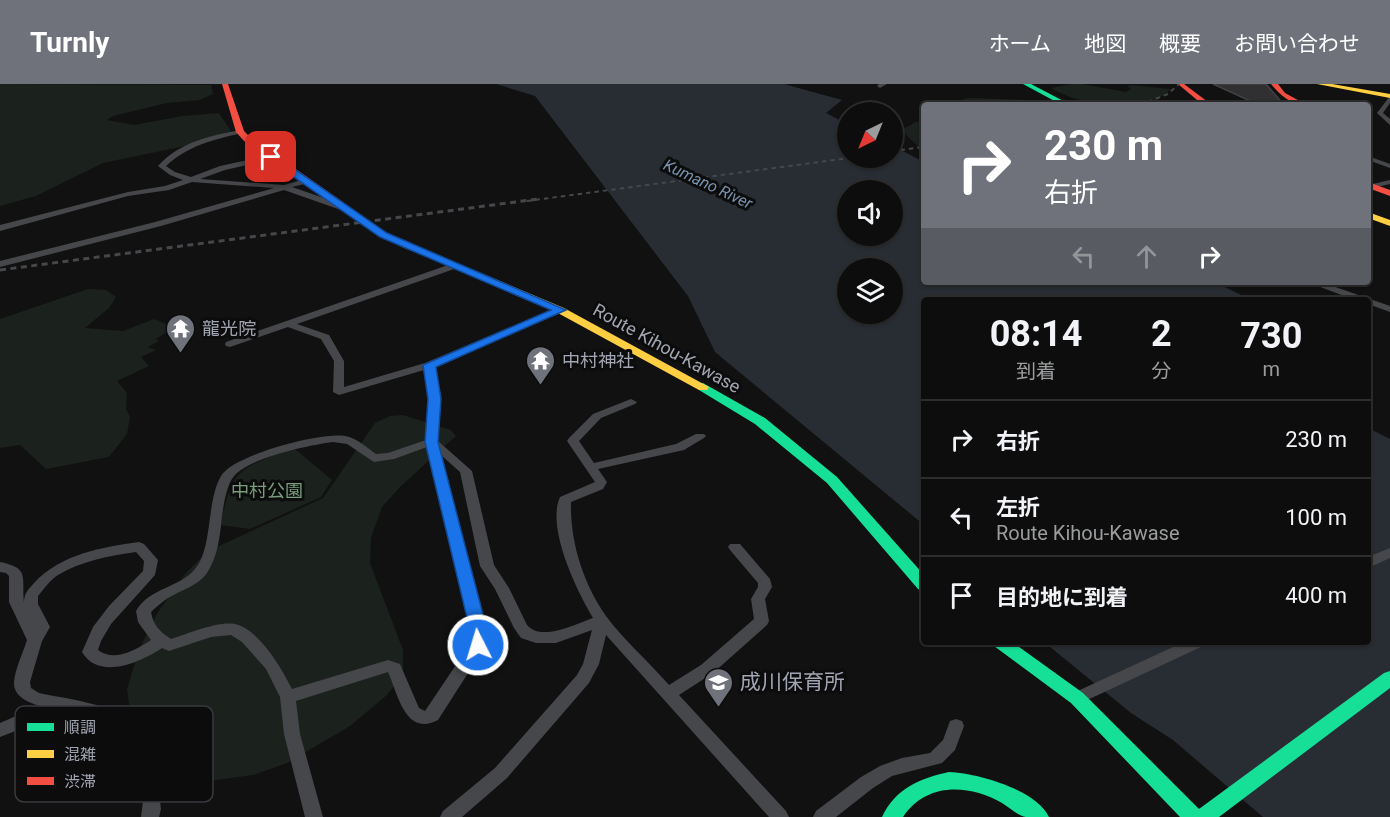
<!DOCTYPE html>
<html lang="ja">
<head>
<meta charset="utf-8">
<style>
  body { margin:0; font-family:Roboto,"Noto Sans JP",sans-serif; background:#1b1b1b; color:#f1f3f6; height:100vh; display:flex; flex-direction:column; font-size:22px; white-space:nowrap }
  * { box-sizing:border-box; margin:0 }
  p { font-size:20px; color:#9a9c9d }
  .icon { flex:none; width:33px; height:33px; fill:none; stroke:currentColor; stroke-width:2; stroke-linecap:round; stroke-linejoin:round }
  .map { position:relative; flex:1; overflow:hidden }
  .sheet { position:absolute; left:921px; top:213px; width:450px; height:348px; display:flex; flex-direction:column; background:#0d0d0d; border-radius:6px; box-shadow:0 2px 4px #0004,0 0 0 2px #2d2d2e }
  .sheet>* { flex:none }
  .guide { position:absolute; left:921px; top:18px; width:450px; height:183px; border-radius:6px; box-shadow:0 2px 4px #0004,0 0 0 2px #2d2d2e; background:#6f727a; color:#fff; overflow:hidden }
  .needle { width:39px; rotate:223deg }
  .tools { position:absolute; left:837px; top:18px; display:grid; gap:12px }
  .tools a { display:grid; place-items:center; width:66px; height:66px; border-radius:50%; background:#0d0d0d; box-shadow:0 2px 4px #0004,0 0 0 2px #2d2d2e; font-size:30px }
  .pin { position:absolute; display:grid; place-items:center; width:51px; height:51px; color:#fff; margin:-26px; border-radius:12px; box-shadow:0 3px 9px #0006 }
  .me { position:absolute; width:66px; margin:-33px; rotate:355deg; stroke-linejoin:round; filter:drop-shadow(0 0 4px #0008) }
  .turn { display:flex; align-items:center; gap:21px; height:126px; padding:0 24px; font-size:27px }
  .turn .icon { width:78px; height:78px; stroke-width:2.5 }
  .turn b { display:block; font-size:42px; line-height:51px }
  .lanes { display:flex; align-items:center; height:57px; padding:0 24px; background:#0003; justify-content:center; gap:30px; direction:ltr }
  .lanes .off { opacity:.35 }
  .eta { display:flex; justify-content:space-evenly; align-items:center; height:102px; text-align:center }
  .eta b { font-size:36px; font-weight:700; line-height:42px }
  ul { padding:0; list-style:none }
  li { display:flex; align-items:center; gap:18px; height:78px; padding:0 24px; border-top:2px solid #2d2d2e }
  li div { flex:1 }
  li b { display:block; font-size:22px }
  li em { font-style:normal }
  header { display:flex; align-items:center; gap:36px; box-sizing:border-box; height:84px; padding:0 30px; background:#6f727a; color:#fff }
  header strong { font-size:28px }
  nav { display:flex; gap:33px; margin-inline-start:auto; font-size:21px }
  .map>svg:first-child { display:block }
</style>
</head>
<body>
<header>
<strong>Turnly</strong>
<nav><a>ホーム</a><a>地図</a><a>概要</a><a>お問い合わせ</a></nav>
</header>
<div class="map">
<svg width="1390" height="733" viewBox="0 0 1390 733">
  <rect width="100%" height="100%" fill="#111"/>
  <!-- green -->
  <path fill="#1b211c" d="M0,0L211,1L213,10L200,16L167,19L113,32L107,36L134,41L182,32L219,29L231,47L190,61L103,79L36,112L0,122Z
    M1071,0H1082L1126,8L1131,5L1127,2L1131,1L1171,5C1144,33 1081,22 1051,4Z
    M971,14L1031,16L1054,21H961L963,15Z
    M924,37V68L901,46L916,38Z
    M88,205L106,206L116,213L109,224L85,244L123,247L154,235L174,243L156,255L159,257L148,263L156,266L141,273L149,282L117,297L127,309L126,325L130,333L127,350L109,373L46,385L20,361L0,364V235Z
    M403,331L451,346L456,352L401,402L382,423L371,454L370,479L403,566V590L387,611L350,642L287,679L253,691L209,697L173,693L145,673L134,655L127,605L139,565L158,528L185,490L208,467L323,414L375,339L390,332Z
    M288,365H295L332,396L321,413L250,445L220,441C234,384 235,388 288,365Z"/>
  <!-- water -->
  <path fill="#282d34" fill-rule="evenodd" d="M496,0H784L842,16L826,29L847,40L848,74H892L893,62L924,78V198H1214L1252,216H924V441L715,268L688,212L535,12ZM848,106H892V152H848ZM848,184H892V230H848Z
    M1368,344L1390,355V733H1263L1173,656L1131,629L1044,558H1368Z"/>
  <!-- building -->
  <path fill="#303032" stroke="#404244" stroke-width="1.5" d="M1213,0H1266L1284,21H1259Z"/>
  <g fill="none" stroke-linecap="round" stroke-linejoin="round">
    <!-- street -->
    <path fill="#46474a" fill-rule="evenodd" d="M887,0L880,4L877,2L879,0Z
      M1390,12V19L1383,29L1390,35V41L1377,29Z
      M240,46L243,48L242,49C213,56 189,61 166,82L175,88L191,93L220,82L271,71L275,73L274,75L225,86L200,95L284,101L305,95L309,97L308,99L292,103L347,122V126H341L284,106L161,142L0,183V177L155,138L274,104L192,98L169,106L128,112L0,147V141L128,108L165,102L183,96L170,91L158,82C180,58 209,52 240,46Z
      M1368,72L1390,80V84L1368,76Z
      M1390,96V100L1368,105V101Z
      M454,179L457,180V184L297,240L329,251L344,277V303L425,279L557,224H563V228L435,282L441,315L438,357L472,387L494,481L509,504L527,541C541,558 576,540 593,534C577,507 546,444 560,413L595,398L567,357L569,354L593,330L631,315L637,318L635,320L601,334L579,357L594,379L676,360L696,350H704L706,352L704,354L684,366L598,385L607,398L603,405L571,418C570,458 583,499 606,532C623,555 650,579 669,601L701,581L754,535L751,515L758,503V499L730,466L728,463L730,460H740L770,495L772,503L765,515L769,537L767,541L713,589L679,611L786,727L789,733H769L606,551L599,580L589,599L507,694L462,733H440L443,727L495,684L577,591L583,580L592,546L556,559H536L521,554L514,544L495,505L480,482L460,388L442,372L485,542L486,561L438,636C405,653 398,610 388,588L296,617L300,650L323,733H305L284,650L280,613L266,585L242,558L231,551L211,553L169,567L162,564C141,578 99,597 82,568L93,543L109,522L143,487L144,477L136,468C109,472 81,477 58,491C50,496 44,505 38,512V520L50,543L42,557L30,598L31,604L39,609C62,614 108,619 125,635L159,710L161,725L159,733H141L143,717L139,702L124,673L116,649L109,641L100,637L99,640L93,642L18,646L0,653V639L16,632L73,629C56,625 12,622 14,598C15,585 23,569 27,556L9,518V492L6,489L0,488V478C31,484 21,494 24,519C24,509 28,506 34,499C61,470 102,463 139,458L144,460L158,476L155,491L111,540L101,557L98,566C114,578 133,567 148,558L151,556L138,538L136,527C150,503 180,504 195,485C213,464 206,418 221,392C233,371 321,348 345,352C357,354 366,363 376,370L388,369L426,356L429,315L424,286L339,311L333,308L334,277L321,255L288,243L230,263L226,262L225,260L226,258ZM333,358L347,360L374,378L394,375L427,363L471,542L470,560L425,627L419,624L400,580L388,576L292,605C282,585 259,545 235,540C217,537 188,550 171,555C160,548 153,541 151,528C156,523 162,518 168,514C181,506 198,502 207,489C218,472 220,452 222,432C224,420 226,402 234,392C249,374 309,361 333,358Z
      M1307,198H1321L1390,222V228L1368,220V216H1355Z
      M1390,464V474L1368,484V473Z
      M1184,558H1206L1203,562L1083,618L1077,620L1071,618L1069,614L1071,610Z
      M956,635L962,637L964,642L955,666L942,679L892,692L873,704L836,733H813L816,727L861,693L880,682L902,674L930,669L943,656L950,637Z"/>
    <!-- fast -->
    <path fill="#16e098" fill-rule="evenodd" d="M1023,0H1031L1071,21H1062Z
      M703,299L765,334L837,393L924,491V507L918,505L827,399L755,340L699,306L697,303L699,300Z
      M991,558H1012L1083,609L1199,725L1384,589L1390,587V604L1219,733H1180L1071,619L994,562Z
      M949,688C977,689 1037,706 1049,733C1042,733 1033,733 1026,733C1018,732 1009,723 1002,719C969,700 926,698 903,733H882C895,705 920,694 949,688Z"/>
    <!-- slow -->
    <path fill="#ffcf43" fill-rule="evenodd" d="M1317,0H1332L1390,10V14Z
      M1368,128L1390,136V142L1368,134Z
      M421,164L564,224L709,303L707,306H699L556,228L418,169L416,167Z"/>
    <!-- jam -->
    <path fill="#f24e42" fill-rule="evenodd" d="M222,0H228L244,47L250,53L387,149L424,165V169C397,173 273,77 244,57L236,48Z
      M1178,0H1184L1212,21H1203Z
      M1271,0H1278L1285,9L1307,21C1291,21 1280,11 1271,0Z
      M1368,98L1390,106V112L1368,104Z"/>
    <!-- rail-far1 -->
    <path stroke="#46474a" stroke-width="2" stroke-dasharray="4.5 4" stroke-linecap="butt" d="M1140,21L1168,10L1179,0
      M892,67L924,63
      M527,117L849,74"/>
    <!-- rail -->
    <path stroke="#46474a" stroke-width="3" stroke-dasharray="6 4.5" stroke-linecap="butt" d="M0,186L538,115"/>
  </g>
  <!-- route -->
  <path fill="#1a73e8" stroke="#114b97" stroke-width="1.5" d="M268,71H274L387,149L566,226L436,283L441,315L438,358L486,542V561L484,565L478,567L471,565L469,561V542L425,358L428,315L423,281L551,226L380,153L268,75Z"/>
  <!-- icons -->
  <defs>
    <symbol id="temple-pin" viewBox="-11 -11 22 30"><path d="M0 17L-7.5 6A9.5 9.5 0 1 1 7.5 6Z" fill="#6f727a" stroke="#0c0c0d"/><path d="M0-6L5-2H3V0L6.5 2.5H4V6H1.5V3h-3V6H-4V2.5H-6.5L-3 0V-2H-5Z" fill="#fff"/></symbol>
    <symbol id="school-pin" viewBox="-11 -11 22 30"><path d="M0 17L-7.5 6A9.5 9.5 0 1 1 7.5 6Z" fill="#6f727a" stroke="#0c0c0d"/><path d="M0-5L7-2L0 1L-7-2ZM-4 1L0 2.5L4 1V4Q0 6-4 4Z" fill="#fff"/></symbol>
  </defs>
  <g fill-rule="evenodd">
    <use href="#temple-pin" x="164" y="228" width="33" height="45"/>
    <use href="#temple-pin" x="524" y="260" width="33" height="45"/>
    <use href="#school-pin" x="702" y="582" width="33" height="45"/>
  </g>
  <g text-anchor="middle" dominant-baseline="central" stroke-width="6" stroke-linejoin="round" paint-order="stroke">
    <!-- far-water labels -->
    <g font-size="16" font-style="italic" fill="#7992ad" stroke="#0c0c0d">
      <text transform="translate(708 100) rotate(25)">Kumano River</text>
    </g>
    <!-- poi labels -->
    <g font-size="18" fill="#a2a6b2" stroke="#0c0c0d" text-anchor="start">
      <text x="202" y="244">龍光院</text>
      <text x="562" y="276">中村神社</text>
    </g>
    <!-- street labels -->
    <g font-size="18" fill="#a2a6b2" stroke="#0c0c0d">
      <text transform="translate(667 264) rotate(29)">Route Kihou-Kawase</text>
    </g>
    <!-- park labels -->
    <g font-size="18" fill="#799d7d" stroke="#0c0c0d">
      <text x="267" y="406">中村公園</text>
    </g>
    <!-- near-poi labels -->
    <g font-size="21" fill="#a2a6b2" stroke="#0c0c0d" text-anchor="start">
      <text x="740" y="598">成川保育所</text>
    </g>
  </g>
  <!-- legend -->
  <rect x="15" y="622" width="198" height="96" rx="9" fill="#0c0c0d" stroke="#393a3f" stroke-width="1.5"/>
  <rect x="27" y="639" width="27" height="8" fill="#16e098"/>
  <rect x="27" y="666" width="27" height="8" fill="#ffcf43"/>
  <rect x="27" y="693" width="27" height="8" fill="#f24e42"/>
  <g font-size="16" fill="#a2a6b2">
    <text x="64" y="649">順調</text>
    <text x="64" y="676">混雑</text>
    <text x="64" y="703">渋滞</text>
  </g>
</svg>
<div class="tools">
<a><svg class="needle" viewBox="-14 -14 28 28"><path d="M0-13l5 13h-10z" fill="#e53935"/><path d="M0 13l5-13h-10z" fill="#9a9c9d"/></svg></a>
<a><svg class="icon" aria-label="sound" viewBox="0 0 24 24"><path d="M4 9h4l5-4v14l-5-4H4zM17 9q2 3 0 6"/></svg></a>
<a><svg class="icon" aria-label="layers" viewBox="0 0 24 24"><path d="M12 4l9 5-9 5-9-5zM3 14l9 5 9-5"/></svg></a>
</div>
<div class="pin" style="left:271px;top:73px;background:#d93025"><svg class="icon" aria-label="arrive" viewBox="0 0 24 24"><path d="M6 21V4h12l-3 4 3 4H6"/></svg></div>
<svg class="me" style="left:478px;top:561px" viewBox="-20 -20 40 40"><circle r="17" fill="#1a73e8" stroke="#fff" stroke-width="3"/><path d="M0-11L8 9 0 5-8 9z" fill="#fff"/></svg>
<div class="guide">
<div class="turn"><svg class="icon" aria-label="right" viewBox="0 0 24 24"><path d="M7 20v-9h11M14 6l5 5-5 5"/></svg><div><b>230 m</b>右折</div></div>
<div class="lanes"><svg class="icon off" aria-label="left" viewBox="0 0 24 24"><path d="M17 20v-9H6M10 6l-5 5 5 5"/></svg><svg class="icon off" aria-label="ahead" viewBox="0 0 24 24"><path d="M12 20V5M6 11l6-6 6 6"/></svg><svg class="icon" aria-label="right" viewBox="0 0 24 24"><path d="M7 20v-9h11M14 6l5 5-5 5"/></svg></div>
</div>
<section class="sheet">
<div class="eta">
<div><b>08:14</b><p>到着</p></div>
<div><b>2</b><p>分</p></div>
<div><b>730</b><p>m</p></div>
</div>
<ul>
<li><svg class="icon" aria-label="right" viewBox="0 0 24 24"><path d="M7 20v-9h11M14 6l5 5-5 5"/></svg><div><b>右折</b></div><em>230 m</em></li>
<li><svg class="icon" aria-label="left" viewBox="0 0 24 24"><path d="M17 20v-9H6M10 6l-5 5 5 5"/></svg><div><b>左折</b><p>Route Kihou-Kawase</p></div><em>100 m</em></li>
<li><svg class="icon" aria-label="arrive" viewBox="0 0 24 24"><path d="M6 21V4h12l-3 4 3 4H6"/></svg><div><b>目的地に到着</b></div><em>400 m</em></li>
</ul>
</section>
</div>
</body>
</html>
